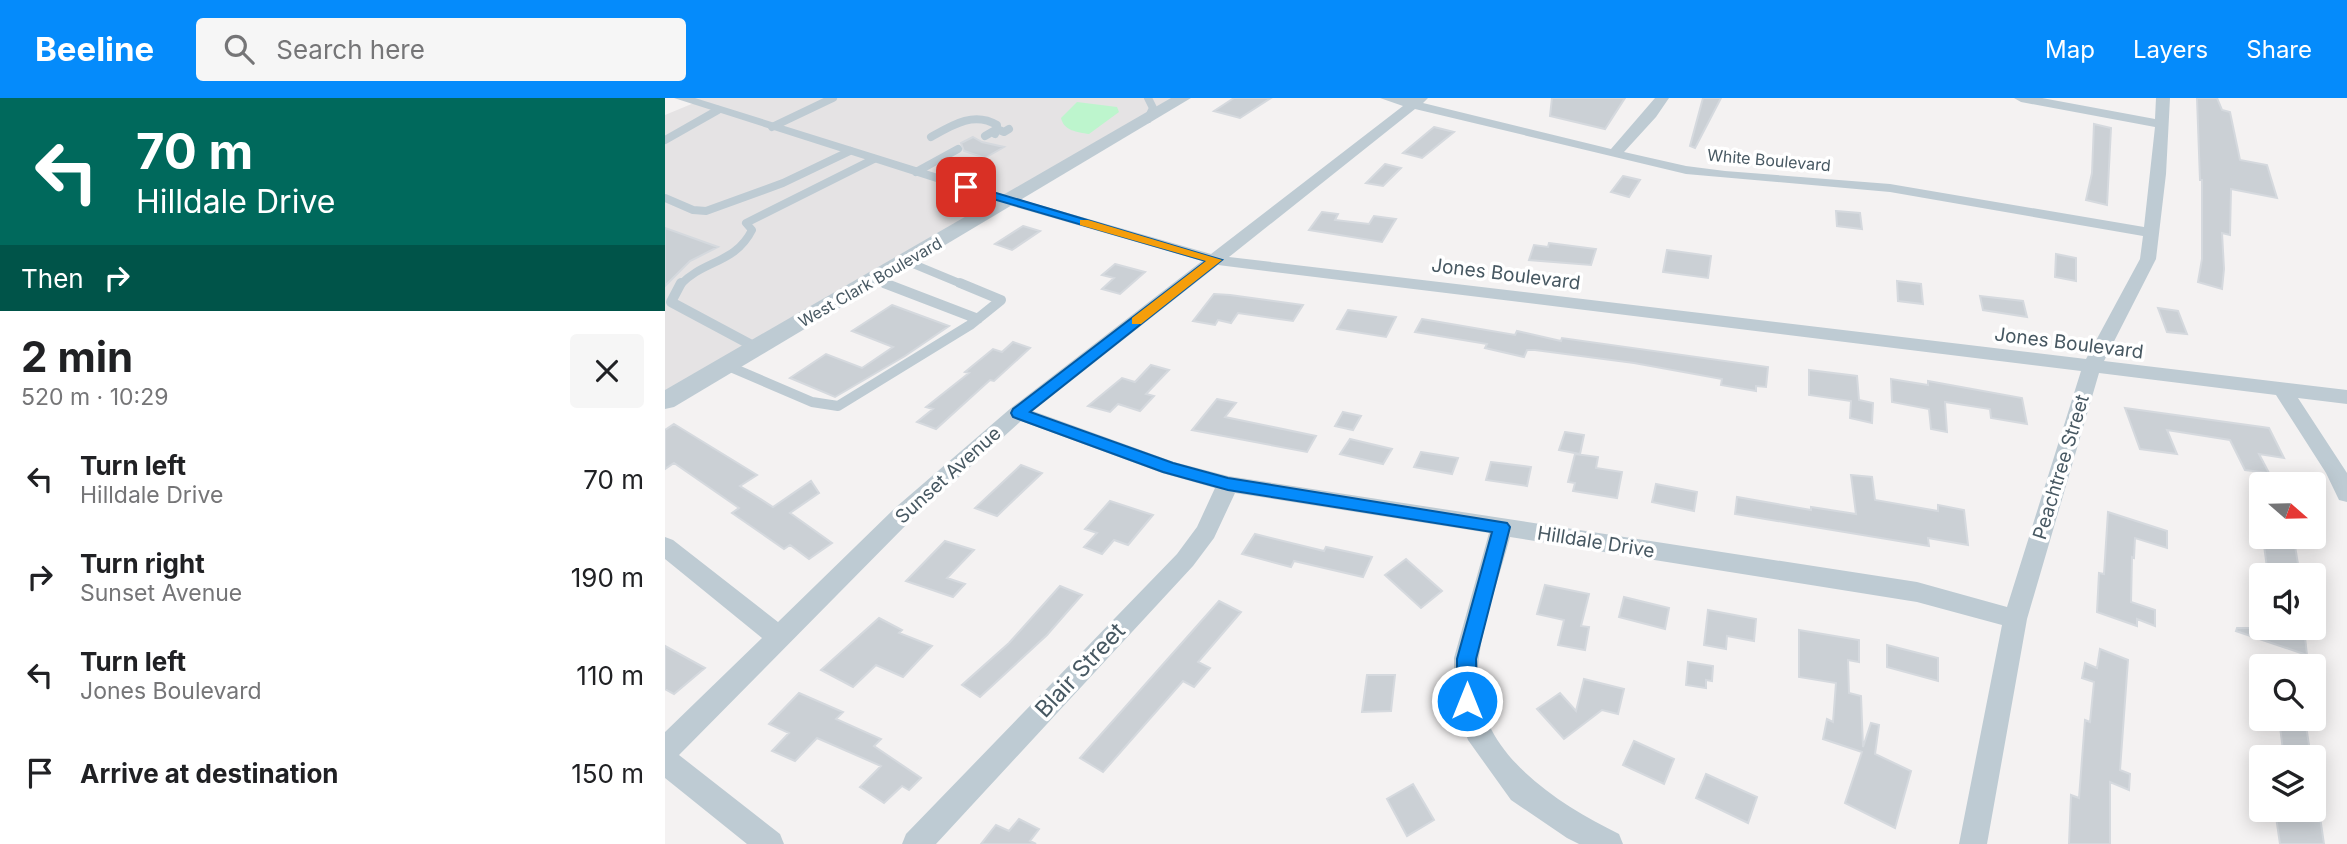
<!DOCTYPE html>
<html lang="en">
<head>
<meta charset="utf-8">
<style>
  body { margin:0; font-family:Inter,sans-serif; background:#f6f6f6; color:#202124; height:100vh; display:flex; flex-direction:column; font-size:26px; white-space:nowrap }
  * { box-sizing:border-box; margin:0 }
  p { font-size:23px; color:#757577 }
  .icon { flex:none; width:38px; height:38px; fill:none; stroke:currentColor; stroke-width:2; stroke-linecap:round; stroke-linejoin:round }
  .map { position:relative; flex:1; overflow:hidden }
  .sheet { display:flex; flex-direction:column; background:#fff; width:665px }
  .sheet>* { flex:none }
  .hud { background:#00695c; color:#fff; overflow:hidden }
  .needle { width:46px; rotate:110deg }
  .tools { position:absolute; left:1584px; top:374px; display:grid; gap:14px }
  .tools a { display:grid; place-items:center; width:77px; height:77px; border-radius:7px; background:#fff; box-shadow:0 4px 18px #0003; font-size:35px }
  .pin { position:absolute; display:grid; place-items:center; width:60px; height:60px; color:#fff; margin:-30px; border-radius:14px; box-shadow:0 4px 10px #0006 }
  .me { position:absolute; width:77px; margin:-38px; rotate:0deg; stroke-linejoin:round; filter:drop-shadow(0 0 5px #0008) }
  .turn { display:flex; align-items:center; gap:24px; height:147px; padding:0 21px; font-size:32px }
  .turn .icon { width:91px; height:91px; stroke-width:2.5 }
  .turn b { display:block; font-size:49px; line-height:60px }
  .then { display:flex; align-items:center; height:66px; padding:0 21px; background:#0003; gap:14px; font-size:26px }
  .round { display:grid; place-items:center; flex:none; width:74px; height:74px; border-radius:7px; background:#f6f6f6 }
  .head { display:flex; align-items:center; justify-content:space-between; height:119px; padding:0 21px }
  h1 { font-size:42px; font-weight:700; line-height:52px }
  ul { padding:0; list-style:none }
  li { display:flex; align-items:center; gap:21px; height:98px; padding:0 21px }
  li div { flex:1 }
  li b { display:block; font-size:26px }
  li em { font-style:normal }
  header { display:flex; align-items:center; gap:42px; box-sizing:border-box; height:98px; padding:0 35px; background:#058bfb; color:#fff }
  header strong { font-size:33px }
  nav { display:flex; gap:38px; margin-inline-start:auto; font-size:24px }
  .search { width:490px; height:63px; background:#f6f6f6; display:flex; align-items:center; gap:18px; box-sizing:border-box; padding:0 24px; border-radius:7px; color:#757577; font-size:26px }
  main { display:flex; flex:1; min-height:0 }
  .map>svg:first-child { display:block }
</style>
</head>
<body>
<header>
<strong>Beeline</strong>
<div class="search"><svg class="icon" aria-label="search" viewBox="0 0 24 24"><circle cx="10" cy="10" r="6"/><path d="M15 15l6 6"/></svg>Search here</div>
<nav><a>Map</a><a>Layers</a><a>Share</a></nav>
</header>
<main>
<section class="sheet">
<div class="hud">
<div class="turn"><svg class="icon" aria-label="left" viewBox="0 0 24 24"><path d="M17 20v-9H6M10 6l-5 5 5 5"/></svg><div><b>70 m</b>Hilldale Drive</div></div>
<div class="then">Then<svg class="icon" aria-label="right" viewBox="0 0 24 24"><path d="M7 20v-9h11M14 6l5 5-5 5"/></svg></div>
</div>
<div class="head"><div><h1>2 min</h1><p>520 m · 10:29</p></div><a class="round"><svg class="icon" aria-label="close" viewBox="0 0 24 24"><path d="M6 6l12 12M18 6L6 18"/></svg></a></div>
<ul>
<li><svg class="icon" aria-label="left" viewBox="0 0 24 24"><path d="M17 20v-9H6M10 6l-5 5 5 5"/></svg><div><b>Turn left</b><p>Hilldale Drive</p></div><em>70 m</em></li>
<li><svg class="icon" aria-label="right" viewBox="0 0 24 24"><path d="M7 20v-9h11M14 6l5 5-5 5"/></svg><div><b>Turn right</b><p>Sunset Avenue</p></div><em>190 m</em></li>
<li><svg class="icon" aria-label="left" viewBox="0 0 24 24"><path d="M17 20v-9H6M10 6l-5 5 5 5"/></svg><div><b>Turn left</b><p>Jones Boulevard</p></div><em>110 m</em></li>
<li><svg class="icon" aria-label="arrive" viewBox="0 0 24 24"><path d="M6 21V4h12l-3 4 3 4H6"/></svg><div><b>Arrive at destination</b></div><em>150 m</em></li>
</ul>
</section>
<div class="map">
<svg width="1682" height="746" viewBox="0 0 1682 746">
  <rect width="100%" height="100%" fill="#f4f2f2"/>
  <!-- education -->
  <path fill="#e5e3e4" d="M17,0H514L0,303V17L29,5Z"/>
  <!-- green -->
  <path fill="#bdf5cd" d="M412,4L452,9L454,14L424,36C412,34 399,33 396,20Z"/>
  <!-- building -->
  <path fill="#cbd0d5" stroke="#d5d9de" stroke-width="2" d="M569,0H606L575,20L549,13Z
    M887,0H960L940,31L885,18Z
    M1038,0H1056L1030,50L1025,48Z
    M1532,0H1552L1557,12L1565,14L1575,62L1602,67L1612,100L1566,91L1565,137L1557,135L1559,171L1557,191L1533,184L1537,161V82H1535Z
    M1429,26L1446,30L1442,107L1421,102L1427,75Z
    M769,29L789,34L757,60L738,55Z
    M308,39L317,44L339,49L320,60L299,53L296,45Z
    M720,66L736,70L718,88L701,85Z
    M958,78L975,82L964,99L946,94Z
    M1171,113L1195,115L1197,131L1172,128Z
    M657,114L673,116L670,122L704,126L709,118L731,121L717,144L644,132Z
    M358,128L375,133L347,152L330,146Z
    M0,130L53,149L25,163L0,188Z
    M884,145L931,151L926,167L864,162L869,147L883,149Z
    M1002,152L1046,158L1043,180L998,174Z
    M1391,156L1411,160V183L1390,179Z
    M450,166L480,174L455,196L437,191L449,180L437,177Z
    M1232,183L1256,186L1258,206L1233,203Z
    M549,196L565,197L638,207L628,223L573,215L566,225L553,222L550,227L528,223Z
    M1315,198L1358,203L1362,219L1318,212Z
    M227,207L284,228L240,258L170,299L125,280L161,256L197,270L228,249L187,233Z
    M1493,210L1513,213L1522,236L1502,234Z
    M683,212L731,219L721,239L672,231Z
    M757,221L850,237L852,233L896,243L897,240L1103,269L1101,289L1091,288V293L1056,287L1057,281L969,265L870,252H862L859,259L820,250L822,246L750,234Z
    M348,244L365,250L329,283L325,282L271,331L252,324L268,311L261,309L304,275L300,274L328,251L337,254Z
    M486,267L504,272L481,296L489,298L475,313L453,306L445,314L423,308L457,280L470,284Z
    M1144,272L1192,278L1194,302L1208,305L1207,325L1185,320L1186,303L1144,297Z
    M1226,281L1263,287V283L1357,300L1362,326L1326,320L1325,311L1280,304L1282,334L1266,331L1264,311L1227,304Z
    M552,301L571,305L560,319L651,338L642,354L527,332Z
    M1460,310L1604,330L1619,360L1594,356L1604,375L1580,372L1565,342L1502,332L1512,356L1475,351Z
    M678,314L696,318L688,332L670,328Z
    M9,326L92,377L75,388L108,409L146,383L154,395L125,415L167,445L144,461L125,447L119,451L67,415L74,410L9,365L0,371V332Z
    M900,334L919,337L915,356L894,352Z
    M685,341L727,351L718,366L675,356Z
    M756,354L793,360L787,376L749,369Z
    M910,356L933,359L931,370L957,374L952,400L908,393L910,385L903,384Z
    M826,364L866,369L862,388L821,382Z
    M356,367L377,375L332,418L310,410Z
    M1186,377L1207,379L1210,402L1273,413V407L1299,412L1303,447L1263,440L1264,448L1070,416L1072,399L1146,412V409L1191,416Z
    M991,386L1032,394L1029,413L987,404Z
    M445,403L488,417L463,447L449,442L437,456L419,449L432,435L420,431Z
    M1443,414L1502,433V450L1470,440L1469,460L1467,459L1466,504L1490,512V528L1472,521V528L1432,514L1434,475L1439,476Z
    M590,436L659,453L661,449L707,459L698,479L629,463L626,469L577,456Z
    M1598,439L1630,448L1635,478H1603Z
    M280,443L309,452L282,480L300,486L288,499L241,483Z
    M741,461L777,493L756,510L720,477Z
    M880,487L924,496L916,528L924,529L920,552L893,547L899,522L872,516Z
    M395,488L417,497L382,537L315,599L297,587L344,545Z
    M959,499L1004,510L1000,531L954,519Z
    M554,503L576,514L533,564L545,570L529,589L518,583L438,674L415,660Z
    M1043,512L1091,521L1089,543L1062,538L1061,551L1039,547Z
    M214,520L237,532L234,535L267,548L238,579L211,567L188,589L156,572Z
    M1572,530H1639L1642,557L1571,533Z
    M1134,532L1194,542V564L1183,562L1184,595L1196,598L1198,649L1206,625L1214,627L1210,656L1246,673L1230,730L1180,705L1197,654L1158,641L1162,621L1168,624L1171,585L1134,579Z
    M1222,547L1273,560V583L1222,569Z
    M0,548L40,570L9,596L0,591Z
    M1435,551L1463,562L1455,672L1465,676L1464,692L1445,684V746H1404L1406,697L1414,700L1420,622L1425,624L1429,584L1417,580L1420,565L1432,570Z
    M1023,564L1048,568L1047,583L1041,582V590L1021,587Z
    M702,577H730L726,613L697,614Z
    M919,581L959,591L953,616L937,612L899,641L872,611L895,595L911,613Z
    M134,595L178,614L171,621L216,641L209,648L256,680L244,692L237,688L219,705L195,689L216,668L152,640L130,663L107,653L124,635L104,626Z
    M1614,621H1640L1646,660H1619Z
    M969,643L1009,661L999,686L958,667Z
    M1041,676L1092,699L1083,725L1031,700Z
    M748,686L769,722L742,738L722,701Z
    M1610,712H1654L1659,746H1615Z
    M354,721L374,731L365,743L371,746H316L331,727L344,733Z"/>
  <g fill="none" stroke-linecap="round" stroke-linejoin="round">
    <!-- service-far1 -->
    <path stroke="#becbd3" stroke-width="8" d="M483,0L488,10L483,21
      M107,29L168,0
      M330,36L332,31L339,34L344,31
      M266,39C287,27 309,13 332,27V31L320,38
      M0,42L53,12
      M251,74L293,51
      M0,100L28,112L41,113L118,85L185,53
      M241,163L299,187
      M210,182L223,187
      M15,187C38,162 70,166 87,132L81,125L209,61"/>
    <!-- service -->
    <path stroke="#becbd3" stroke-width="10" d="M16,185L6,204L92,250
      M219,185L313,221
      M63,268L147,304L173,308L305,227L336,202L295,185"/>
    <!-- minor -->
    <path fill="#becbd3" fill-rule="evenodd" d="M9,0H30L350,100L546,156L738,8L715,0H763L758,5L946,51L990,0H1004L991,19L959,54L1021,68L1060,73L1225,86L1479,129L1490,29L1356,4L1349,0H1377L1490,21L1491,0H1505L1501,76L1491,161L1439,263L1682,292V306L1633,300L1682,375V404L1674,402L1661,375L1611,297L1434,275L1362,521L1322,746H1294L1337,527L1252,504L845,439C835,477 819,520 814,559C801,648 886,702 954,736L958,746H914L902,740L846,702L803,642L789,603V560L824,435L570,395L549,440L528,468L271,746H237L241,736L512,456L532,429L550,390L497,375L356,323L246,422L14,657L115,736L119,746H82L0,680V634L97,540L0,461V439L8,442L113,524L230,410L346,310L537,163L340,106ZM750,11L1021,76L1225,94L1478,138L1475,161L1421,261L564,159ZM553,167L1416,273L1342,509L1252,484L563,378L509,364L368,313Z"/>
    <!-- tertiary -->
    <path fill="#becbd3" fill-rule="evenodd" d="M506,0H526L9,309L0,311V292Z"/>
  </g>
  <!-- route -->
  <path fill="#058bfb" stroke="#035aa3" stroke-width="2" d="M301,86L557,162L365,314L508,365L563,380L842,425L845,429L811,561L812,603L809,610L802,612L795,610L792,603V561L827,434L563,392L498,374L348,319L346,315L348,311L541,163L297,92V87Z"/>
  <!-- slow -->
  <path fill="#f59e0b" d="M415,122H423L557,162L476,226H467V220L541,163L415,127Z"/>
  <g text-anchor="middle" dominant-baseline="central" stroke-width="7" stroke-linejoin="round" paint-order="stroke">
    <!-- far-street labels -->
    <g font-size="16" fill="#475862" stroke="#fff">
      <text transform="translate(1104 62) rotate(5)">White Boulevard</text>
      <text transform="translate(205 184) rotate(-30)">West Clark Boulevard</text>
    </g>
    <!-- street labels -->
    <g font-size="19" fill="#475862" stroke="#fff">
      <text transform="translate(841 176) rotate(7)">Jones Boulevard</text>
      <text transform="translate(1404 245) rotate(7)">Jones Boulevard</text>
      <text transform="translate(1396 369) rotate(-73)">Peachtree Street</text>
      <text transform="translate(283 377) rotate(-42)">Sunset Avenue</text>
      <text transform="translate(931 444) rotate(9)">Hilldale Drive</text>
    </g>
    <!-- near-street labels -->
    <g font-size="23" fill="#475862" stroke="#fff">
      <text transform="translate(415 572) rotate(-47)">Blair Street</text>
    </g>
  </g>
</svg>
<div class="tools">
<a><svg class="needle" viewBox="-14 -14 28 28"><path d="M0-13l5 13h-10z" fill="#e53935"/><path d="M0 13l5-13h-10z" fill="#757577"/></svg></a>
<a><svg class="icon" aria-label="sound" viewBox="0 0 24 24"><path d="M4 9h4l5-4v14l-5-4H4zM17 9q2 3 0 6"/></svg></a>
<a><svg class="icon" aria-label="search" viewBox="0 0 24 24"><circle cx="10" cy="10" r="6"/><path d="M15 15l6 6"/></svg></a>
<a><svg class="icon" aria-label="layers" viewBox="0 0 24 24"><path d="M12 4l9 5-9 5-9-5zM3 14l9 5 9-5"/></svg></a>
</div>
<div class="pin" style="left:301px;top:89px;background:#d93025"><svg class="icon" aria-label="arrive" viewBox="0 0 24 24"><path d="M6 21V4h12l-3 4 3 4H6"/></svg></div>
<svg class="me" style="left:802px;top:603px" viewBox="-20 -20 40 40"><circle r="17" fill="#058bfb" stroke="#fff" stroke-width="3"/><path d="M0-11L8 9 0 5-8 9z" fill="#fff"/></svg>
</div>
</main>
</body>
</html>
